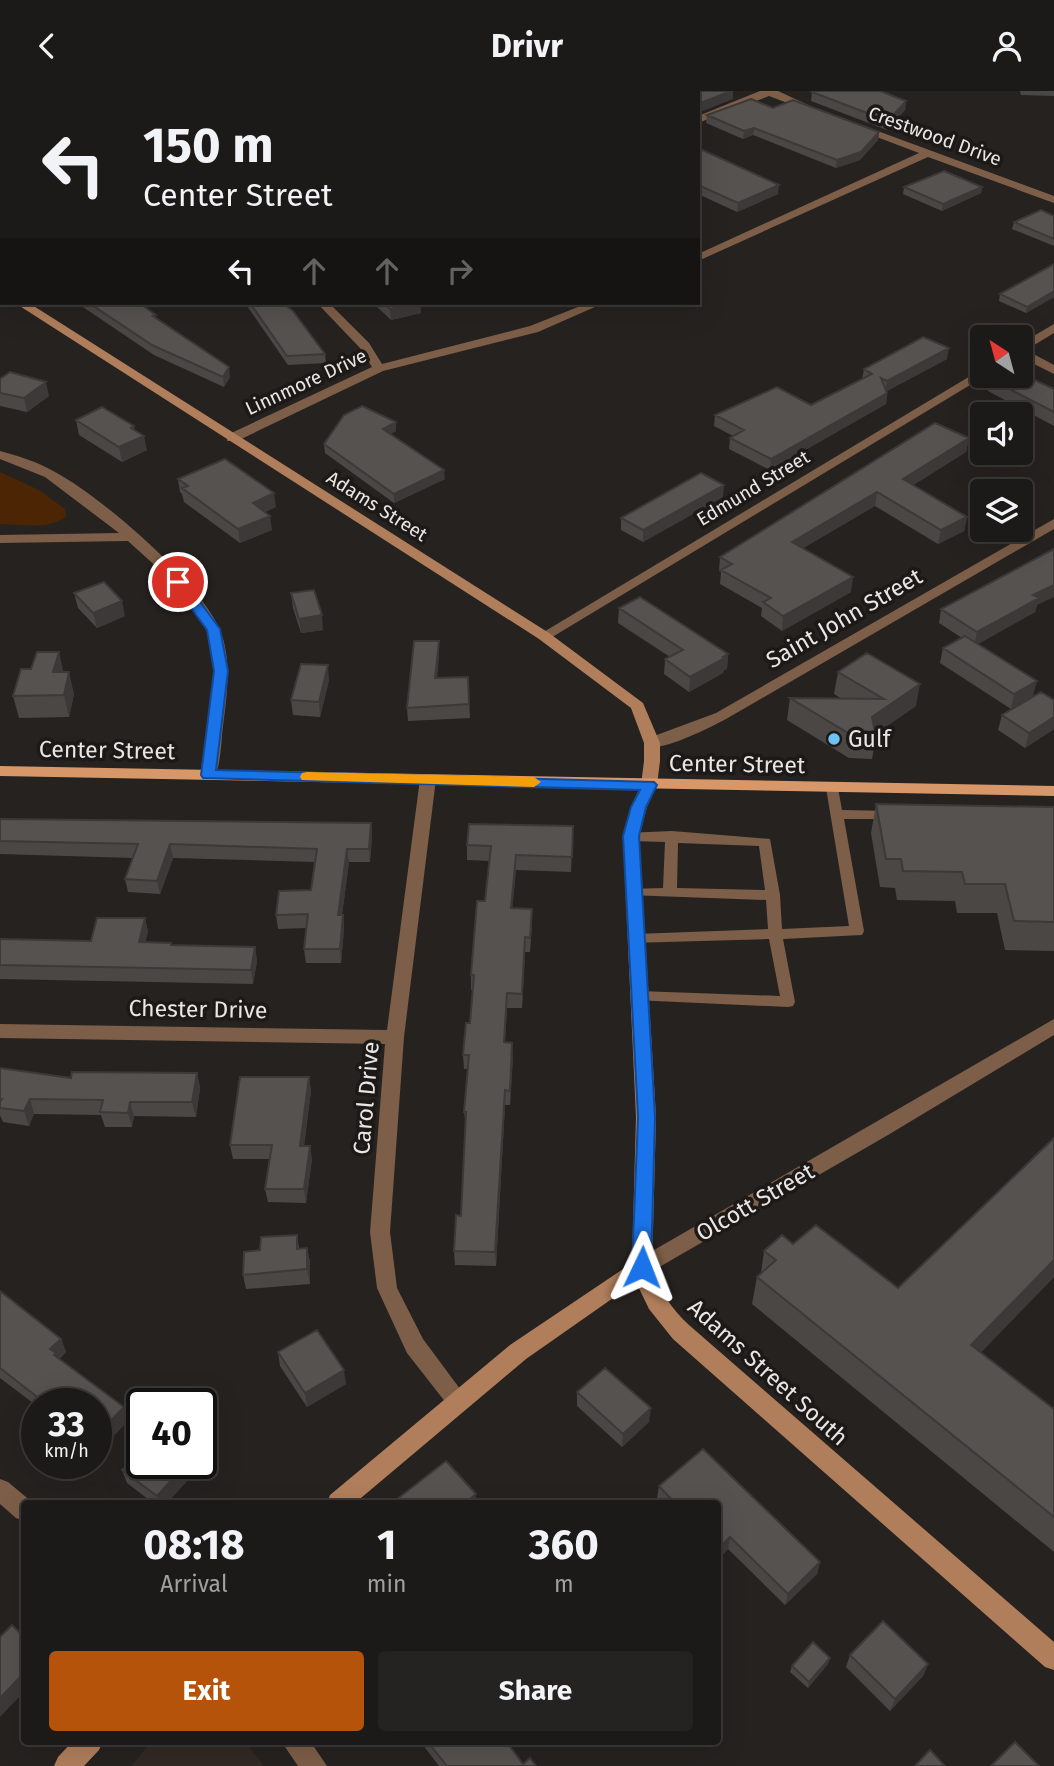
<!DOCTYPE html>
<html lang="en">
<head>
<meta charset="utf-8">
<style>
  body { margin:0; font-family:"Fira Sans",sans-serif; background:#252321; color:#f1f3f6; height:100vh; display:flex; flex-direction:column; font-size:26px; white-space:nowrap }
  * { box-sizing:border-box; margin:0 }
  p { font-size:23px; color:#a0a1a2 }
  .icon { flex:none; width:38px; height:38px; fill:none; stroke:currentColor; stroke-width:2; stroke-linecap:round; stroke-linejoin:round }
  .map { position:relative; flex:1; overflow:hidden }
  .details { position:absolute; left:21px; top:1409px; width:700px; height:245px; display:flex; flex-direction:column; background:#1c1a18; border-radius:7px; box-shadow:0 7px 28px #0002,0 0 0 2px #3a3837 }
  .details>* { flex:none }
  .hud { position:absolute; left:0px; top:0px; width:700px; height:214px; box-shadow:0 7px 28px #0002,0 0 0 2px #3a3837; background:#1c1a18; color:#f1f3f6; overflow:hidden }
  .needle { width:46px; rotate:324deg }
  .controls { position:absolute; left:970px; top:234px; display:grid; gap:14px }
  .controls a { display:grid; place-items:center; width:63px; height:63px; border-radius:7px; background:#1c1a18; box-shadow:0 7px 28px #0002,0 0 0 2px #3a3837; font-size:35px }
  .speed { position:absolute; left:21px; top:1297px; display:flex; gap:14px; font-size:35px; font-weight:700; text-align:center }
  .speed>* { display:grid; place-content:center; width:91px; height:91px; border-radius:50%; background:#1c1a18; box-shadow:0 7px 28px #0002,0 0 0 2px #3a3837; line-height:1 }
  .speed small { font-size:18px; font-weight:400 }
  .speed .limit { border:4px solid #111; border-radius:10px; background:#fff; color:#111 }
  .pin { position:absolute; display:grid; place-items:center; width:60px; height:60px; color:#fff; margin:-30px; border:4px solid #fff; border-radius:50%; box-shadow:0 2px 7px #0007 }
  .me { position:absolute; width:77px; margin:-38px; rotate:2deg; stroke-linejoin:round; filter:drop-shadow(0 0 5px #0008) }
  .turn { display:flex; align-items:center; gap:24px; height:147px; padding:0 28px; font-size:32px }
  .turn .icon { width:91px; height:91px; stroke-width:2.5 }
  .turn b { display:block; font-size:49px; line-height:60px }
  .lanes { display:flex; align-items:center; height:66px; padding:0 28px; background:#0003; justify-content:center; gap:35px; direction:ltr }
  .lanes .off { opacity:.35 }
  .eta { display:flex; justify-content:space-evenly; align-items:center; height:119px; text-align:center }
  .eta b { font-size:42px; font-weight:700; line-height:49px }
  .action { display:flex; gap:14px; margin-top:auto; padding:14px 28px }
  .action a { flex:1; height:80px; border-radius:7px; background:#b45309; color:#fff; font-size:28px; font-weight:700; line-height:80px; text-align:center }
  .action a+a { background:#252321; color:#f1f3f6 }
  header { display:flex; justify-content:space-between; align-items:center; height:91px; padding:0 28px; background:#1c1a18; font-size:32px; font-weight:700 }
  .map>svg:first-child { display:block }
</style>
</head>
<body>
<header><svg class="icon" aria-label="back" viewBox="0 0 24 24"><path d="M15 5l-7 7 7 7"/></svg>Drivr<svg class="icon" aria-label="person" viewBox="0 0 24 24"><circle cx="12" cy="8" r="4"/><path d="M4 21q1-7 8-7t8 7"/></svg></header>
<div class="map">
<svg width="1054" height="1675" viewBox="0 0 1054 1675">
  <rect width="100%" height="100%" fill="#262220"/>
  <!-- built -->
  <path fill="#322924" d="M152,1650H245L264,1675H131Z"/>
  <!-- green -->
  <path fill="#4b2504" d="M0,381L39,399L65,418L66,425C50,440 20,433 0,433Z"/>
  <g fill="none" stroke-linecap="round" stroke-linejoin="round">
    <!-- lane -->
    <path fill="#7d5e48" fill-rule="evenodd" d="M832,693L838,697L842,719L892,720L899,724L892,728H844L864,840L862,844L783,848L795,911L793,915L788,916L634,909L632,905L634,901L639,900L780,905L769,848L630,852L628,848L635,843L768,838L766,809L628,804L626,801L628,798L663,797L665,751L631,750L626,748L624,745L626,742L672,740L770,748L780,804L782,838L849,835L826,697ZM678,752L759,755L765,799L677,797Z"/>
    <!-- street -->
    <path fill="#7d5e48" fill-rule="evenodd" d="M98,0H108L97,2Z
      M227,0H238L240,2H228Z
      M760,0H778L819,19L811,21L769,5L698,32V25Z
      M856,32L1054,105V112L928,66L698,170V163L919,62L853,37V33Z
      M317,212H329L369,252L382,273L530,235L588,212H604L538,241L383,280L237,350H227V344L372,276L360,257Z
      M1054,233V242L1026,259L1054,274V283L1020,266V253Z
      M982,278V285H985L549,548L544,549L537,545Z
      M0,360C19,365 38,371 55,381C102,406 200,491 220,539C232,568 227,605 223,635C221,651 221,674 214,688H202L200,684C206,640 223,583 206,539C192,504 155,475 128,450L0,452V444L119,442L45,386L0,368Z
      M1054,428V438L726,628C709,637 664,660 646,656L644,652L646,648L716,622Z
      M428,683L436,688L404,946L390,1141L397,1197L423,1248L469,1310L466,1317L458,1320L450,1317L407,1262L377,1197L370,1141L385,953L0,947V933L387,939L420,688Z
      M1054,928V944L888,1044L649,1182L642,1185L635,1182L632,1176L635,1170Z
      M0,1388L8,1391L32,1411L24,1412V1430L16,1427L0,1413Z
      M281,1650H310L327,1675H298Z"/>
    <!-- secondary -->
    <path fill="#b07e5b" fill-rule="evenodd" d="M0,195H2V202H0Z
      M15,212H29L549,542L643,612L660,652V670L657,694L647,716L639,745L656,1026L652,1176C659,1200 671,1217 689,1234L1054,1551V1579L1045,1576L673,1248L649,1218L636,1191L526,1268L355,1412H327L330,1404L510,1254L632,1172L636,1026L623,745L631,716L641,694L644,670V652L631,617L539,548Z
      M73,1650H103L99,1659L84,1675H54L58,1666Z"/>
    <!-- primary -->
    <path fill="#d89769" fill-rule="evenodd" d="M0,675L1054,695V705L0,685Z"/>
  </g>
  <!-- wall -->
  <path fill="#4a4745" d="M1020,0H1054V5L1021,4Z
    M812,1L906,10L905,19L887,39L811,10Z
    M773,17L879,41L878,49L860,69L836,77L753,44L743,48L706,32L707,24Z
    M698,57L778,103L737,121L698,103Z
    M904,96H982L981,102L942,120L903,103Z
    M1054,125V155L1012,138L1014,131Z
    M1054,173V206L1026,222L999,210L1000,203Z
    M77,212H139L230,286L224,296L154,264Z
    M245,212H283L325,263L326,272L288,274Z
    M373,212H420L421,222L391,229Z
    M947,268L887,300L886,313L770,379L729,358L730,347L733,345L714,335L715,324L811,314L862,288L864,278Z
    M0,288L49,305L27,321L0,315Z
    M990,288L1054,298V335L988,300Z
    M76,329L147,359L122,371L79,344Z
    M396,340L390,343L445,388L394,412L325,362L324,353Z
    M969,347L966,361L913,394L967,426L964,440L938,453L875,415L803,457L851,501L782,540L761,525L762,517L720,493L721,481L719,480L720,466Z
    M178,388L276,416L265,421L272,439L240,452L184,411L182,403L180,401Z
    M723,406L643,451L621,439V427Z
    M74,502L125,525L97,537L78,517Z
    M291,502L323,539L301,542L293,517Z
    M1037,514L1035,521L978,553L1033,605L1011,618L940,572L943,557L962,547L939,532L941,518Z
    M619,517L728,563L727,578L724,579L723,582L689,601L664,583L665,568L670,566L618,532Z
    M439,563L437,587L468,586L470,627L408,630L407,617Z
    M63,581L74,603L69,626L19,627L13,605Z
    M838,581L916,615L875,643L876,646L872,668L849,667L787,629L790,607L842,608L834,603Z
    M329,589L320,626L293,624L291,609Z
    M1054,609V638L1025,657L998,639L1002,624Z
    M876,713L1054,716V860L1005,859L997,822H957L955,810L897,809L895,797L880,796L871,742Z
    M0,728L371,732L372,746L370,771H349L342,824H343L344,838L341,872H306L304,858L306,837L278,838L276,824L311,799L315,771L173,767L160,803L128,801L125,788L133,767L0,763Z
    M573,735L571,781L516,779L512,818H532V833L530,861H525L522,917H507L505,951L513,966L510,1014H505L496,1175L455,1174L454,1160L461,1125L466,1036L464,1021L468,978H464L463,964L470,932L473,899H471V884L485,810L489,770L467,769V754Z
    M145,827L148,841L145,851L171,852L172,855L255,856L257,870L253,893L0,888V848L91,850Z
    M0,977L71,987L197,982L200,997L196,1026L134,1025L132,1036H105L101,1024L34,1023L29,1035L3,1031L0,1024Z
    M309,986L311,1000L304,1055L312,1068L306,1112L268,1111L265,1098L270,1068H233L230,1054Z
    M1054,1047V1186L981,1261L1054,1318V1461L752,1213L757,1186L761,1182L764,1160L793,1153L898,1197Z
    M297,1144L299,1157H307L310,1171V1193L246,1198L243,1184L260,1159Z
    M0,1200L61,1248L66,1261L59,1268L124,1316L128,1330L97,1362L96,1312H37V1315L0,1287Z
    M278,1261L346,1293L307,1316L280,1275Z
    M577,1301L649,1331L622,1356L577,1315Z
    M202,1355L206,1369L167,1412H153L127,1392L122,1379Z
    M703,1358L820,1471L817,1483L785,1514L728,1458L718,1468V1412H662L657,1407L659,1395Z
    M850,1564L928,1573L923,1585L890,1620L846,1576Z
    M830,1567L828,1573L808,1597L790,1581L792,1575Z
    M420,1650H506L523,1673L536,1675H439Z"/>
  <!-- shaded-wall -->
  <path fill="#3c3938" d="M731,0H733V8L698,22V13Z
    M906,10L905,19L887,39L888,30Z
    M754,37L753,44L743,48L744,40Z
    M879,41L878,49L860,69L836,77L837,69Z
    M779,94L778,103L737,121L738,112Z
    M982,96L981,102L942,120L943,113Z
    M1054,200V206L1026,222L1027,216Z
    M417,212H420L421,222L391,229L390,218Z
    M949,257L947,268L885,301L887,290Z
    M229,276L230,286L224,296L223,286Z
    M46,291L49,305L27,321L24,307Z
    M887,302L886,313L770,379L771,368Z
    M396,331V340L383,347V338Z
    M134,335L137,348L144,345L147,359L122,371L119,356L131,337Z
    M969,347L966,361L901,402L903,388Z
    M444,379L445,388L394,412V403Z
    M724,394L723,406L643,451V439Z
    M877,401L875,415L790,465L792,451Z
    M274,402L276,416L255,425L253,412Z
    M270,425L272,439L240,452L238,438Z
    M967,426L964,440L938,453L941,439Z
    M853,486L851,501L782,540L783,525Z
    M1054,494V506L1037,514L1035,521L974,555L977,541L1033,504Z
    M122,510L125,525L97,537L93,522Z
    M322,524L323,539L301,542L299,528Z
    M439,550V563L435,600V587Z
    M59,561L64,583L53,581Z
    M728,563L727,578L724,579L723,582L689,601L690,586Z
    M328,574L329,589L320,626L319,611Z
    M69,581L74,603L69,626L64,604Z
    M1037,590L1033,605L1011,618L1014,603Z
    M920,593L916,615L871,646L872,626Z
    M1054,626V638L1025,657L1029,642Z
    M371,732L372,746L370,771L369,758Z
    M170,753L173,767L160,803L157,790Z
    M347,758L349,771L340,838L338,824Z
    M516,764V779L511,832V817Z
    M343,824L344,838L341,872L340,858Z
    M145,827L148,841L142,864L139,851Z
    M525,846V861L522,917V903Z
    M255,856L257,870L253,893L251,879Z
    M507,902V917L504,966V951Z
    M512,952L513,966L510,1014V1000Z
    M197,982L200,997L196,1026L192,1011Z
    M309,986L311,1000L302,1068L300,1055Z
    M505,999V1014L496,1175L495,1161Z
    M30,1008L34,1023L29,1035L24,1020Z
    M130,1011L134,1025L132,1036L128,1022Z
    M310,1055L312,1068L306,1112L304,1098Z
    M307,1157L310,1171V1193L307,1178Z
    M1054,1169V1186L962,1281L971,1254Z
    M61,1248L66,1261L58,1268L61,1276L50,1258Z
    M344,1279L346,1293L307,1316L305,1302Z
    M124,1316L128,1330L97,1362L96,1345Z
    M651,1317L649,1331L622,1356L623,1343Z
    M202,1355L206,1369L167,1412H160L157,1405L187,1372H201V1357Z
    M476,1403V1412H465Z
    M730,1446L728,1458L718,1468V1458Z
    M820,1471L817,1483L785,1514L788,1503Z
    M830,1567L828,1573L808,1597L809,1591Z
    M928,1573L923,1585L890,1620L895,1608Z
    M24,1582V1601L0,1626V1607Z"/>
  <!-- building -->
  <path fill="#565250" stroke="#3c3938" stroke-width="2" d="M2,0H30L32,2H2V28L0,29V1Z
    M304,0H731L698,13V2H305Z
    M815,0H880L906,10L888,30L812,1Z
    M751,8L773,17L793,9L879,41L861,61L837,69L754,37L744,40L707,24Z
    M698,57L779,94L738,112L698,94Z
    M0,69H2V80L0,79Z
    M944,80L982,96L943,113L904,96Z
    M1041,119L1054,125V148L1014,131Z
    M0,123L2,124V156L0,155Z
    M1054,173V200L1027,216L1000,203Z
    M89,212H139L156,224L153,225L229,276L223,286L152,254Z
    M250,212H283L293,220L325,263L287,265Z
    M383,212H417L390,218Z
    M923,246L949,257L887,290L881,287L887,302L771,368L730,347L744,339L715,324L777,296L811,314L872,283L864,278Z
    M10,281L46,291L24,307L0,302V288Z
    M1020,282L1054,298V321L990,288L992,285H1020Z
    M362,315L396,331L383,338L444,379L394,403L324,353L344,324Z
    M102,316L134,335L131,337L144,345L119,356L76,329Z
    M935,332L969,347L903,388L967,426L941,439L877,401L792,451L853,486L783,525L763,511L771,507L721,479L732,473L720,466Z
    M225,368L274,402L253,412L270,425L238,438L182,397L188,395L178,388Z
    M701,382L724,394L643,439L621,427Z
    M1054,458V494L1033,504L1039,507L977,541L941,518Z
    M104,491L122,510L93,522L74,502Z
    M314,499L322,524L299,528L291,502Z
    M640,506L728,563L723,566L725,567L690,586L665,568L683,559L619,517Z
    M965,545L1037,590L1014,603L943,557Z
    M414,550H439L435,587L468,586L469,613L407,617Z
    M37,561H59L53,581H69L64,604L13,605L21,578H31Z
    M867,562L920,593L872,626L876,646L853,645L790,607L884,608L838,581Z
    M301,573L328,574L319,611L291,609Z
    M1041,601L1054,609V626L1029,642L1002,624Z
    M876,713L1054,716V831L1014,830L1005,793H965L962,781L903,780L901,768H886Z
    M0,728L371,732L369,758H347L338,824H343L340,858H304L308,823L276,824L279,800L311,799L317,758L170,753L157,790L125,788L138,753L0,750Z
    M469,733L573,735L572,766L516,764L511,817L532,818L530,847L525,846L522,903L507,902L504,951L512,952L510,1000L505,999L495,1161L454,1160L456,1124L461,1125L466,1021H464L469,964H463L466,932H470L474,884H471L477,810H485L491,755L467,754Z
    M97,827H145L139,851L171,852V854L255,856L251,879L0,874V848L91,850Z
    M0,977L71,987L72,981L197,982L192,1011H130L128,1022L100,1021L103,1009L30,1008L24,1020L0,1017V1011L2,1008H0Z
    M240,986H309L300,1055H310L304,1098H265L272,1054H230Z
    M1054,1047V1169L971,1254L1054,1318V1426L757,1186L776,1169L764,1160L782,1144L793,1153L816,1134L898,1197Z
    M297,1144V1158L307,1157V1178L243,1184L244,1161L260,1159L261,1146Z
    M0,1200L61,1248L50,1258L56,1262L54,1264L124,1316L96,1345V1312H45L0,1277Z
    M317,1239L344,1279L305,1302L278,1261Z
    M605,1277L651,1317L623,1343L577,1301Z
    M142,1358V1372H187L157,1405L122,1379Z
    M703,1358L820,1471L788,1503L730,1446L718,1458V1412H675L659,1395Z
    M446,1370L476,1403L465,1412H392Z
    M883,1530L928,1573L895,1608L850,1564Z
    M12,1534L24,1546V1582L0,1607V1546Z
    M813,1551L830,1567L809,1591L792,1575Z
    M427,1650H506L523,1673L530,1667L536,1675H447Z
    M1015,1651L1039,1675H991Z
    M930,1659L945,1675H915Z"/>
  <!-- route -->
  <path fill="#1a73e8" stroke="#114b97" stroke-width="2" d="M178,487L183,488L220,538L228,580L216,679L654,691L657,694L646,716L639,745L655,1026L651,1176L648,1182L642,1184L635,1182L632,1176L638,1026L623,745L631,716L640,699L203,687L201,684L214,580L207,539L172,491Z"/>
  <!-- slow -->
  <path fill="#f59e0b" d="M307,681L534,686L541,691L534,696L302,689L300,686L302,682Z"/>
  <!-- markers -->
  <circle fill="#6ec2f3" stroke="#1c1917" stroke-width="2.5" cx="834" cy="648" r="7"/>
  <g text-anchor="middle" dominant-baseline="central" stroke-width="7" stroke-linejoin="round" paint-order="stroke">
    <!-- far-street labels -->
    <g font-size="19" fill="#e9e7e5" stroke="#1c1917">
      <text transform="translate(935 45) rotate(20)">Crestwood Drive</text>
      <text transform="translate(306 291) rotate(-25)">Linnmore Drive</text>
      <text transform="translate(753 397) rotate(-31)">Edmund Street</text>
      <text transform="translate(377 415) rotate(32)">Adams Street</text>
    </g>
    <!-- street labels -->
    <g font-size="23" fill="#e9e7e5" stroke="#1c1917">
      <text transform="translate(844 527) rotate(-30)">Saint John Street</text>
      <text transform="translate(107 659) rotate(1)">Center Street</text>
      <text transform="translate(737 673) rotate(1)">Center Street</text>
      <text transform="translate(198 918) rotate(1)">Chester Drive</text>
      <text transform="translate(366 1007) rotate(-85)">Carol Drive</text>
      <text transform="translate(755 1111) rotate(-30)">Olcott Street</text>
      <text transform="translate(768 1281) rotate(42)">Adams Street South</text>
    </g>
    <!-- poi labels -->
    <g font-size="23" fill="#e9e7e5" stroke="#1c1917" text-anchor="start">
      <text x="848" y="648">Gulf</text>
    </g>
  </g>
</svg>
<div class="controls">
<a><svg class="needle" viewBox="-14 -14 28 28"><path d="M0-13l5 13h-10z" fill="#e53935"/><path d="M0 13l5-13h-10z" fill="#a0a1a2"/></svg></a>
<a><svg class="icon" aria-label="sound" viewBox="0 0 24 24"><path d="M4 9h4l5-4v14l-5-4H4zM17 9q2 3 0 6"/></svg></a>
<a><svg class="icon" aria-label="layers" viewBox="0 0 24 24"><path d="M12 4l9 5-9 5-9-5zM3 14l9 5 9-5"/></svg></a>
</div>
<div class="speed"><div>33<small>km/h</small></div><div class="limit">40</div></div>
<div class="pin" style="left:178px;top:491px;background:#d93025"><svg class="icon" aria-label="arrive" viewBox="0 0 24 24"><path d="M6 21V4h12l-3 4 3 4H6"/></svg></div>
<svg class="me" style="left:642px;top:1176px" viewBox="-20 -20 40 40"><path d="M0-17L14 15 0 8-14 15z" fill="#1a73e8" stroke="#fff" stroke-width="4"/></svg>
<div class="hud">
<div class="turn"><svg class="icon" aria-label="left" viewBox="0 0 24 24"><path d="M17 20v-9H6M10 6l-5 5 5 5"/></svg><div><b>150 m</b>Center Street</div></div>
<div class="lanes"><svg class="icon" aria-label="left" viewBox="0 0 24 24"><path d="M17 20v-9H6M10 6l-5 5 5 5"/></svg><svg class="icon off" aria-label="ahead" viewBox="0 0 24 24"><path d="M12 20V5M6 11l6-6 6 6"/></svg><svg class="icon off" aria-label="ahead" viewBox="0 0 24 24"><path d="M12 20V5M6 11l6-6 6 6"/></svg><svg class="icon off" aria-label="right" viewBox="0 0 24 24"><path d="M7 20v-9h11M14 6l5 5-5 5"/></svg></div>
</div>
<section class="details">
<div class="eta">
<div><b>08:18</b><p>Arrival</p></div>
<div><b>1</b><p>min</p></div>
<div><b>360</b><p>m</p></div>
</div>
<div class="action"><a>Exit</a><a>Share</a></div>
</section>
</div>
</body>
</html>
